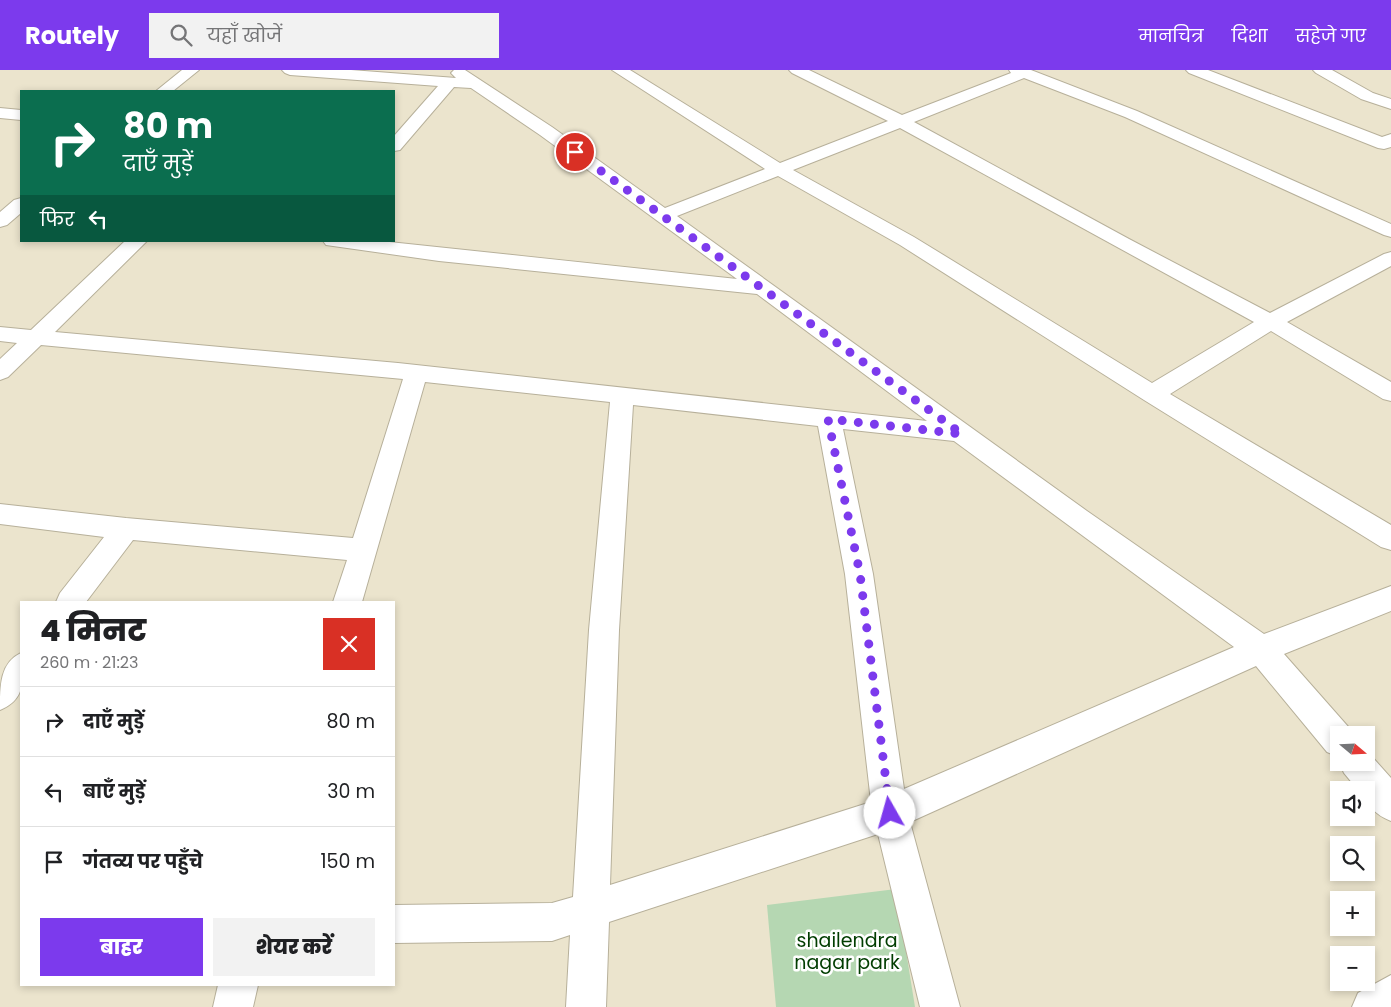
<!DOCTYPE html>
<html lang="hi">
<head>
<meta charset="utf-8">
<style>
  body { margin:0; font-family:Poppins,"Noto Sans Devanagari",sans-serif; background:#f2f2f2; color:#202124; height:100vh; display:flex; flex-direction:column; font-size:19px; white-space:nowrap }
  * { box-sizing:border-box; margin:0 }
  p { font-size:16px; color:#757577 }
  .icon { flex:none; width:28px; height:28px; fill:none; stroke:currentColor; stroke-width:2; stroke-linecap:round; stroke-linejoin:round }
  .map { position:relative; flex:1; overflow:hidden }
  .drawer { position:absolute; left:20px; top:531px; width:375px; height:385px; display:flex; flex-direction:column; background:#fff; border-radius:0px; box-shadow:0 2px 8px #0003 }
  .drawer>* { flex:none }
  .hud { position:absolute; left:20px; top:20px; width:375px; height:152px; border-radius:0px; box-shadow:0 2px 8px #0003; background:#0b6e4f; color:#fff; overflow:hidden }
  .needle { width:32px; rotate:109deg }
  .buttons { position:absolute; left:1330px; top:656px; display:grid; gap:10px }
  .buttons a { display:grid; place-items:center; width:45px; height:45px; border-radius:0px; background:#fff; box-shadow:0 2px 8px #0003; font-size:25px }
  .pin { position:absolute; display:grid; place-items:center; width:42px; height:42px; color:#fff; margin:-21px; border:2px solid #fff; border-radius:50%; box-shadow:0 1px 5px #0007 }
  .me { position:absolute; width:55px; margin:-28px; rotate:353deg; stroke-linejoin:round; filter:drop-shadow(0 0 4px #0008) }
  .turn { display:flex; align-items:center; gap:18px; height:105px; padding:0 20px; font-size:22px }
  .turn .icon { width:65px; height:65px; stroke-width:2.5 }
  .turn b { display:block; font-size:35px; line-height:42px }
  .then { display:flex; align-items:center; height:48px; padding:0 20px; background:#0003; gap:10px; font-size:19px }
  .round { display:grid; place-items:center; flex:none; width:52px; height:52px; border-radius:0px; background:#f2f2f2 }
  .overview { display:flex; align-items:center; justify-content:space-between; height:85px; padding:0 20px }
  h1 { font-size:30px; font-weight:800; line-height:38px }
  .cta { display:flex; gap:10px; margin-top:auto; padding:10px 20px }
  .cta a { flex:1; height:58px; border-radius:0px; background:#7c3aed; color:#fff; font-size:20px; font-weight:800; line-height:58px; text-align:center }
  .cta a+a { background:#f2f2f2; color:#202124 }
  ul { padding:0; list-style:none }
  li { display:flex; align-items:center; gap:15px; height:70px; padding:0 20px; border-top:1px solid #e0e0e0 }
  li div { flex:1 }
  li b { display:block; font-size:19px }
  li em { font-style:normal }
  header { display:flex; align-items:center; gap:30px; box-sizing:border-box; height:70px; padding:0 25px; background:#7c3aed; color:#fff }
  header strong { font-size:24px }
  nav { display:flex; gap:28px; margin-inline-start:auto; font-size:18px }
  .search { width:350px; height:45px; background:#f2f2f2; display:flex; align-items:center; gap:12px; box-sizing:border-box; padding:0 18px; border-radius:0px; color:#757577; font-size:19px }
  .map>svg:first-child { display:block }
</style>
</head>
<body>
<header>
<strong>Routely</strong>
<div class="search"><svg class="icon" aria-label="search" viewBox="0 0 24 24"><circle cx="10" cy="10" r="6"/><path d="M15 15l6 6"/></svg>यहाँ खोजें</div>
<nav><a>मानचित्र</a><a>दिशा</a><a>सहेजे गए</a></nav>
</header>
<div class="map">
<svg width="1391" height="937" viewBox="0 0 1391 937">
  <rect width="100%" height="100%" fill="#ebe4cd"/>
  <!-- green -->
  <path fill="#b5d7b2" d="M896,819L915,937H776L767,835Z"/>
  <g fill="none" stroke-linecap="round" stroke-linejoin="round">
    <defs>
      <path id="minor" d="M182,0H199L173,21H156Z
        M282,0H351L456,8L451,3L454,0H465L552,57L665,138L765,99L612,0H630L780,93L888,51L792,3L789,0H809L902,45L1011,3L1009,0H1031L1137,41L1391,154V167L1384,165L1125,47L1024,8L914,52L1129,169L1270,243L1384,184L1391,182V196L1287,252L1391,312V331L1383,329L1271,261L1170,324L1391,455V480L1381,477L1144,330L900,175L778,106L677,146L1087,441L1264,564L1391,516V541L1284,584L1351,660L1353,665H1339V687L1327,682L1256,596L910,752L960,937H920L878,764L609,852L606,937H566L570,865L552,871L394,873V835L552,833L573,827L589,560L610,332L425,312L362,532H333L347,490L133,470L86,532H56L60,523L104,467L0,454V434L126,448L353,468L403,309L41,275L8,307L0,310V289L17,273L0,271V257L31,260L125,171H147L55,262L398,293L927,351L757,224L439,191L326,175L323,171H380L737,209L540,65L471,18L454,17L400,80L394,81V66L438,16L290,5L285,3ZM900,58L1254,252L1152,313L914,167L793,100ZM633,335L818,356L845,504L871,732L610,815L619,560ZM843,359L954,371L1234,577L904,719L873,504Z
        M1186,0H1208L1382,67L1391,64V77L1384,79L1378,78L1189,3Z
        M1313,0H1332L1373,23L1391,29V39L1361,29L1316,3Z
        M0,38L21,40V50L0,48Z
        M21,128V143L7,155L0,157V142L14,130Z
        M21,583C23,608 27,629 0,640C0,615 0,593 21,583Z
        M1366,680L1391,708V751C1376,745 1366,736 1366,720H1358L1344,703L1339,692H1366Z
        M1391,905V937H1352L1358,923Z
        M218,915H258L253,937H213Z"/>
    </defs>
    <!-- minor casing -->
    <use href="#minor" stroke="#b7b09a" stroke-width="2"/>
    <!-- minor -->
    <use href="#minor" fill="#fff" fill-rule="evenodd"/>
  </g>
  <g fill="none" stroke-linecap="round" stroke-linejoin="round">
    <!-- route -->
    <path stroke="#7c3aed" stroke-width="9" stroke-dasharray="0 16.2" d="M575,82L962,364L828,349L860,504L890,743"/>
  </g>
  <g text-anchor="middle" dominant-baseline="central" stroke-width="5" stroke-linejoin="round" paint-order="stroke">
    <!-- near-park labels -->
    <g font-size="19" fill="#013d00" stroke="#fff">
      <text x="847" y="870">shailendra<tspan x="847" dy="22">nagar park</tspan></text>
    </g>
  </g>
</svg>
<div class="buttons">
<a><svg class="needle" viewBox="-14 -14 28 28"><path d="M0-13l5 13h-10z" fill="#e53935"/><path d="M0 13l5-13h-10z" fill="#757577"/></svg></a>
<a><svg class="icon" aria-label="sound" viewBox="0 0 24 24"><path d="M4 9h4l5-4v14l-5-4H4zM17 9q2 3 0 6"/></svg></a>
<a><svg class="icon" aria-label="search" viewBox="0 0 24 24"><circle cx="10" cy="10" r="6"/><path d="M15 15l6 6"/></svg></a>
<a>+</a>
<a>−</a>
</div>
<div class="pin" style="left:575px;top:82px;background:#d93025"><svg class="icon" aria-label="arrive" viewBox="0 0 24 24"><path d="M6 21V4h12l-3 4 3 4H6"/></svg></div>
<svg class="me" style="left:890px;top:743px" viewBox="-20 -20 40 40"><circle r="19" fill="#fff"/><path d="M0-13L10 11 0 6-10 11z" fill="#7c3aed"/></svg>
<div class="hud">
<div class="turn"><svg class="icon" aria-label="right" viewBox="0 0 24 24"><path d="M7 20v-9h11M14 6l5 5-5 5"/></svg><div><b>80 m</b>दाएँ मुड़ें</div></div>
<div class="then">फिर<svg class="icon" aria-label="left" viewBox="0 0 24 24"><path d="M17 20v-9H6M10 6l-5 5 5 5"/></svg></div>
</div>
<section class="drawer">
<div class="overview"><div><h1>4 मिनट</h1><p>260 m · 21:23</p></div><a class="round" style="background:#d93025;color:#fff"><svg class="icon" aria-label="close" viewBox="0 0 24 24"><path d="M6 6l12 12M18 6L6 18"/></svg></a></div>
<ul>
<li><svg class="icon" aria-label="right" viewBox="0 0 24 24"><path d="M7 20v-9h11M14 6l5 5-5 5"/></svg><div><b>दाएँ मुड़ें</b></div><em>80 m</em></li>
<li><svg class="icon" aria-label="left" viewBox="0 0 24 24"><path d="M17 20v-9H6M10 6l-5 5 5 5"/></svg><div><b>बाएँ मुड़ें</b></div><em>30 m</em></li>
<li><svg class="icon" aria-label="arrive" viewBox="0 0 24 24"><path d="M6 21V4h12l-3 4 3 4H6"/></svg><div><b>गंतव्य पर पहुँचे</b></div><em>150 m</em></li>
</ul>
<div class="cta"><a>बाहर</a><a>शेयर करें</a></div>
</section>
</div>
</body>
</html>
